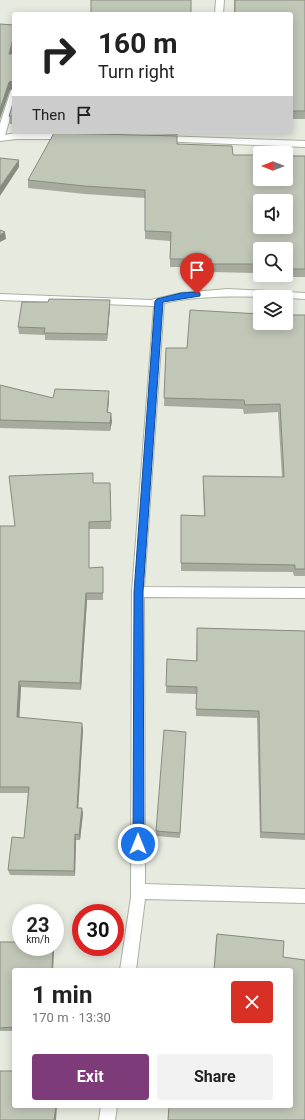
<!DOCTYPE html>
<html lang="en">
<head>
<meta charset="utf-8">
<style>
  body { margin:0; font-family:Roboto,sans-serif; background:#f2f2f2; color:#222; height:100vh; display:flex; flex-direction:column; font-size:15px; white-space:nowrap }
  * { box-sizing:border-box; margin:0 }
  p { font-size:13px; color:#767676 }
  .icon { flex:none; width:22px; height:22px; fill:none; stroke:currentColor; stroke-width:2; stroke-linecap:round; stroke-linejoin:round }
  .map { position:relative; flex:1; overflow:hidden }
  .sheet { position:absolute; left:12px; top:968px; width:281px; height:140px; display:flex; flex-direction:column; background:#fff; border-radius:4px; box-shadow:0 2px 10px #0003 }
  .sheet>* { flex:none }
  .hud { position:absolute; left:12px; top:12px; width:281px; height:122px; border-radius:4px; box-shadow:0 2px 10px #0003; background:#fff; color:#222; overflow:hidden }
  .needle { width:26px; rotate:270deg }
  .controls { position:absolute; left:253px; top:146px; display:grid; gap:8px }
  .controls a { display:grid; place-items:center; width:40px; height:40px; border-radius:4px; background:#fff; box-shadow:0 2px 10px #0003; font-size:20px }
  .speed { position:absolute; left:12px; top:904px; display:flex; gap:8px; font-size:20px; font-weight:700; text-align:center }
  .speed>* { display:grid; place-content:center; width:52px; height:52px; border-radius:50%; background:#fff; box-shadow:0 2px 10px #0003; line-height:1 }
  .speed small { font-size:10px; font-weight:400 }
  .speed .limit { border:6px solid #d22; background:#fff; color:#111 }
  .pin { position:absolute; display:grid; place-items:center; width:34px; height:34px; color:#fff; margin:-41px -17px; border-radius:50% 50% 50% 0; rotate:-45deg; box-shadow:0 0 4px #0007 }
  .pin .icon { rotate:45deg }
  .me { position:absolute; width:44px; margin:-22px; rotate:0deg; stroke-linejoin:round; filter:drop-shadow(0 0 3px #0008) }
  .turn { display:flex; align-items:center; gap:14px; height:84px; padding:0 20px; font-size:18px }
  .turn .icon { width:52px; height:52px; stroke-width:2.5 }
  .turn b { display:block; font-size:28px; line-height:34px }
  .then { display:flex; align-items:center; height:38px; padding:0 20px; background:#0003; gap:8px; font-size:15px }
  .round { display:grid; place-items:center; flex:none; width:42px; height:42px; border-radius:4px; background:#f2f2f2 }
  .head { display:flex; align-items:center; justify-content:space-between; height:68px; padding:0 20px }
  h1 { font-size:24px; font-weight:700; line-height:30px }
  .cta { display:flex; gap:8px; margin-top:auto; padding:8px 20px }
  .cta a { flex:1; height:46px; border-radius:4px; background:#7d3b7a; color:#fff; font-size:16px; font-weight:700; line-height:46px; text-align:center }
  .cta a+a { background:#f2f2f2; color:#222 }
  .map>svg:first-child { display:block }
</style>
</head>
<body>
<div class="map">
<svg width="305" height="1120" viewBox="0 0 305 1120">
  <rect width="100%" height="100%" fill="#e6eadf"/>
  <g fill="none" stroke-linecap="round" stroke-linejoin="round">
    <defs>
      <path id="minor" d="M216,0H224L223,14H215Z
        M11,90H14V105L5,135L16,133L67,134L70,135L71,137L70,139H16L0,141V124Z
        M161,136L305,141V147L158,141L157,139L158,137Z
        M228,289L305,293V299L286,298V297C244,297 205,294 164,303L144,587L305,588V598L144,597L145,884L305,889V903L145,899L136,970H120L131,897L132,592L154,306L0,300V294L151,300L181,293Z
        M101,1106H117L115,1120H99Z"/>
    </defs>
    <!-- minor casing -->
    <use href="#minor" stroke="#aab1a2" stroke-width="2"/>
    <!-- minor -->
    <use href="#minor" fill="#fff" fill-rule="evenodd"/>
  </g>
  <!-- wall -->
  <path fill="#a6ab9d" d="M234,0H305V119H291V14H234Z
    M14,100V124H10L9,116Z
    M60,132H178V135Z
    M177,144L233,155L305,156V277H288L287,273H286V249H260V273L211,272V267H170V241L145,239V198L85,194L28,188V180Z
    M110,307L107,341L45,340V335L19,334L18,327Z
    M305,315V576H294L293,572L181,571V515L204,516L203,484V476L282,477L278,412L244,414L243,409L164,406L166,348H187L260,323Z
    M0,385L53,398L109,399L108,412L112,421L110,431L0,428Z
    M94,483L111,491V529H89V568L103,567V600H87L81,690L21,687L19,717L83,729L78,808L83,813L80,840H76L75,876L10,875L8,870L24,838L28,793H0V526H15Z
    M197,628L305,631V840L260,838L257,718L196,716V694L166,693L167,659L196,661Z
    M186,732L180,838L156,836V831Z
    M217,934L284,941L283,957L305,960V1120H168L169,1106H291V970H214L216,938Z
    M0,942L54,947L53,970H14V1031H0Z"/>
  <!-- shaded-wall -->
  <path fill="#878b80" d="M14,35V46L10,62L9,54Z
    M13,81L14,88L10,90L0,119V109L9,82Z
    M19,160V167L0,196V187Z
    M5,232L6,239L0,242V235Z
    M110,300V307L107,341V334Z
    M109,391V399L107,420V412Z
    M111,413L112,421L110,431V423Z
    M86,593L87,600L81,690L80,683Z
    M19,681L21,687L19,723L17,717Z
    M82,723L83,729L78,813L77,808Z
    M82,808L83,813L80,840L79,835Z
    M75,834L76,840L75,876L74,871Z
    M53,947H54L53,970H52Z
    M56,1106H57L56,1120H54Z"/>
  <!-- building -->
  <path fill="#c1c7b7" stroke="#878b80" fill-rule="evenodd" d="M91,0H191V14H91Z
    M235,0H305V111H291V14H235Z
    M0,24L14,25V35L9,54H14V82L13,81L9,82L0,109Z
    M14,100V116H9Z
    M54,133L177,136V144L232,146L233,155H260V179H286V156H305V269H289V265H286V249H260V264H211V259H170L171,232L145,231V190L84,186L28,180ZM260,201H286V227H260Z
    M0,158L19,160L0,187Z
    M0,230L5,232L0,235Z
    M49,299L110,300L107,334L44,333L45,328L18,327L22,302H48Z
    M190,310L260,314V323H286V315H305V569H295V565L181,563V515L205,516L203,476L284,477L280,404L245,405L244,400L164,398L166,348H187Z
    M0,385L53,398L55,389L109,391L107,412L111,413L110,423L0,420Z
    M93,473V483H110L111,521L89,522V568L103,567V593H86L80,683L19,681L17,717L82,723L77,808H82L79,835L75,834L74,871L8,870L12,837L24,838L29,787H0V526H15L9,476Z
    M197,628L305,631V834L261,832L259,711L196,709L197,687L166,686L167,659L197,661Z
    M164,730L186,732L180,833L156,831Z
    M217,934L284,941L283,957L305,960V1120H168L169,1106H291V970H214Z
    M0,942H21V947H53L52,970H14V1027L0,1028Z
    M0,1071H14V1106H56L54,1120H0Z"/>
  <!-- route -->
  <path fill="#1a73e8" stroke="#114b97" d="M197,292L200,293V296L163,302L143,592L144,844L142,847L138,849L135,847L133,844L134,592L155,301L157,299L181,293Z"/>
</svg>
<div class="controls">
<a><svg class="needle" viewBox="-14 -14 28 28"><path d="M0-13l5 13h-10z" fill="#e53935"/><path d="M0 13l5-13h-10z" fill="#767676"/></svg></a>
<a><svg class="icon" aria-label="sound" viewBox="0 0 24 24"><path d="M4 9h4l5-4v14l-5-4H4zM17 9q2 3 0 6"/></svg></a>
<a><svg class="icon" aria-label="search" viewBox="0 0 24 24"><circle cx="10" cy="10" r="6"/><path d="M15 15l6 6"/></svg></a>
<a><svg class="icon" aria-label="layers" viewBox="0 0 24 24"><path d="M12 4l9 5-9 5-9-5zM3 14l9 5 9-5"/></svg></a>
</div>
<div class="speed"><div>23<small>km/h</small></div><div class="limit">30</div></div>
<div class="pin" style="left:197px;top:294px;background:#d93025"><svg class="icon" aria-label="arrive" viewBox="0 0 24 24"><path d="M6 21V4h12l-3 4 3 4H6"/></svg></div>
<svg class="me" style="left:138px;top:844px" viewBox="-20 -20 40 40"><circle r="17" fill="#1a73e8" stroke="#fff" stroke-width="3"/><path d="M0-11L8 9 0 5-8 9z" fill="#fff"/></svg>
<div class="hud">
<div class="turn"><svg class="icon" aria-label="right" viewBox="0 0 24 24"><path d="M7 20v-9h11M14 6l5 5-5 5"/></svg><div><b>160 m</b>Turn right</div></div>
<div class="then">Then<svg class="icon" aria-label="arrive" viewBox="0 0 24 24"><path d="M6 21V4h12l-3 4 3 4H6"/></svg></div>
</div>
<section class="sheet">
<div class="head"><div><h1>1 min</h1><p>170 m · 13:30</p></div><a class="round" style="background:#d93025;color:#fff"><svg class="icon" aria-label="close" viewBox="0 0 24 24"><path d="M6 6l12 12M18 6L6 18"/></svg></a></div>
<div class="cta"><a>Exit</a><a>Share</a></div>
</section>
</div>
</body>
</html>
